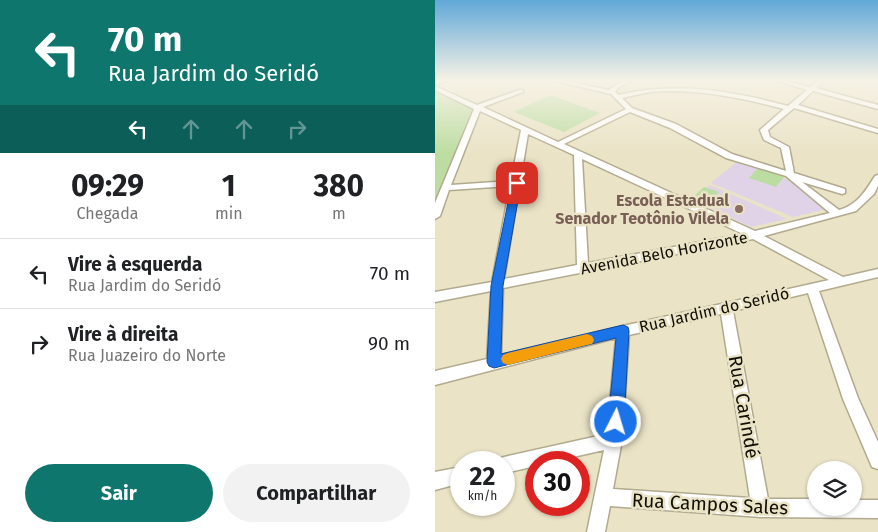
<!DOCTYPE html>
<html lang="pt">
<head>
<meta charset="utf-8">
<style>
  body { margin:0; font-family:"Fira Sans",sans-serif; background:#f2f2f2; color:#202124; height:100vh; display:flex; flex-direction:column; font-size:19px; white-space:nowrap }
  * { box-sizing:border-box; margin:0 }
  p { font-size:16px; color:#757577 }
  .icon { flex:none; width:28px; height:28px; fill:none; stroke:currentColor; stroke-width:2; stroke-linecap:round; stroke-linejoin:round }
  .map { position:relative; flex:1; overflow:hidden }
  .panel { display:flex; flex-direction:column; background:#fff; width:435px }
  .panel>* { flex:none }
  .guide { background:#0f766e; color:#fff; overflow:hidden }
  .fabs { position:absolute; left:372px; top:461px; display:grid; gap:10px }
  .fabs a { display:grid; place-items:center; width:55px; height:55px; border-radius:50%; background:#fff; box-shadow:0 1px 4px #0004; font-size:25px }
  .speed { position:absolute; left:15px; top:451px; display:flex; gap:10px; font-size:25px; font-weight:700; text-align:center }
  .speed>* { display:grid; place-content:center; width:65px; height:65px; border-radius:50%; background:#fff; box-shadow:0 1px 4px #0004; line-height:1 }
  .speed small { font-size:12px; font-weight:400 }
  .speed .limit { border:8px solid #d22; background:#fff; color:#111 }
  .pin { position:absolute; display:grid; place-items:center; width:42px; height:42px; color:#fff; margin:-21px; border-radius:10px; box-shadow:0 2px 8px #0006 }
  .me { position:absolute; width:55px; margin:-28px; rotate:5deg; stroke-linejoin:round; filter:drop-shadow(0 0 4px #0008) }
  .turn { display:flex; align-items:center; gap:18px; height:105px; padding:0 25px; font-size:22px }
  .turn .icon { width:65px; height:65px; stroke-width:2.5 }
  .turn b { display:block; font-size:35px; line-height:42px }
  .lanes { display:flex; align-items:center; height:48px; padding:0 25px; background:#0003; justify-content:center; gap:25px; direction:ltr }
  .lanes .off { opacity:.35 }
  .eta { display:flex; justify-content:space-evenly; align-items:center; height:85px; text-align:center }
  .eta b { font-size:30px; font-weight:700; line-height:35px }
  .primary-button { display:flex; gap:10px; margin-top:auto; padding:10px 25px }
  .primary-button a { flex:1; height:58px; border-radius:30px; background:#0f766e; color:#fff; font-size:20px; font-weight:700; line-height:58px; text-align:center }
  .primary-button a+a { background:#f2f2f2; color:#202124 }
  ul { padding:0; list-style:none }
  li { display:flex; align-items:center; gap:15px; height:70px; padding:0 25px; border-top:1px solid #e0e0e0 }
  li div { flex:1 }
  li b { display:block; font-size:19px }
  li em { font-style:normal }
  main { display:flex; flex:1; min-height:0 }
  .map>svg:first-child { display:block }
</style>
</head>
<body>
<main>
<section class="panel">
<div class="guide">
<div class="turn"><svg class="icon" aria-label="left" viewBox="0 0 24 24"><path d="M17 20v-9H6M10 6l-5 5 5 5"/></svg><div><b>70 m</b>Rua Jardim do Seridó</div></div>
<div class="lanes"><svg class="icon" aria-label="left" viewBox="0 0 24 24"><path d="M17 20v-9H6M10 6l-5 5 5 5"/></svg><svg class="icon off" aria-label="ahead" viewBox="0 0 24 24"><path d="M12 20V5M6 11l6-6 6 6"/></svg><svg class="icon off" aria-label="ahead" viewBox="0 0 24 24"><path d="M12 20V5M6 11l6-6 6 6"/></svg><svg class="icon off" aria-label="right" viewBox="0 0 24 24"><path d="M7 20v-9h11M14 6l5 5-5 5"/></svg></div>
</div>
<div class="eta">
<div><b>09:29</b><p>Chegada</p></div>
<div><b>1</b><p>min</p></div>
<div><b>380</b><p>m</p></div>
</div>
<ul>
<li><svg class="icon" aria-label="left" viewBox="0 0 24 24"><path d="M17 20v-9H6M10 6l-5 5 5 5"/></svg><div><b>Vire à esquerda</b><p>Rua Jardim do Seridó</p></div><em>70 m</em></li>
<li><svg class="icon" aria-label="right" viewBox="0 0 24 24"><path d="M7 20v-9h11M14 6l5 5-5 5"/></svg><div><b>Vire à direita</b><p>Rua Juazeiro do Norte</p></div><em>90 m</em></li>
</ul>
<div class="primary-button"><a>Sair</a><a>Compartilhar</a></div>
</section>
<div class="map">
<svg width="443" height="532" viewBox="0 0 443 532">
  <rect width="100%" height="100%" fill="#eae3c6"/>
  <!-- education -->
  <path fill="#e0d3e7" d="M303,161L359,182L392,209L358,217L276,183Z
    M275,185L352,219L316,227L256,199Z"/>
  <!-- green -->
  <path fill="#bcdda1" d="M0,90L40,107L0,214Z
    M115,95L165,113L129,132L79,112Z
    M323,168L349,177L341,187L314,178Z
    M269,187L284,192L271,205L256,199Z"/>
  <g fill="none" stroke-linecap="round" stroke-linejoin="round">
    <defs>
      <path id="minor" d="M5,80H14L0,85V81Z
        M116,80H126L174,90C182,83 189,80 200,80L184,87L180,92L184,95C240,81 298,91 353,106L372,90L339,80H348L375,87L384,80H390L381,88L443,105V109L378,91L363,105L443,129V133L359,108L333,130L335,137L354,147L359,173L410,189V193L407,194L367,182L404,210C422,205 430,192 440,176L443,175V186L439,194L421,211L329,236L408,277L443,269V277L384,291L423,398L443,442V469L437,467L408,399L373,293L298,311L333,499H381V508H419V500H443V518L326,517L175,506L170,532H152L169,450L116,462H101V466L69,473V462H62L63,459L69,457L172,434L181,338L0,385V371L52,359L56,291L0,302V292L57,282L75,186L14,190L5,216L0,219V203L39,109L0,90V86L42,105L84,90H88V92L48,107L123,142L191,109L176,94ZM215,92C259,88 307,98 349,109L325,130L329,140L346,148L351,171L297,154L241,124L197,108L187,98ZM45,111L86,130L76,181L16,185ZM195,112L235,128L291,158L351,176L395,213L320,231L129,144ZM93,134L139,155L142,265L69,279ZM147,159L308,234L153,263ZM318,239L394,280L188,326L66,355L68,288ZM286,314L315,498L178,489L187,440L194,335Z
        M26,467V483L0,490V472Z"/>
    </defs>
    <!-- minor casing -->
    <use href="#minor" stroke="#b1aa8e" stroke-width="3"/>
    <!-- minor -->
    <use href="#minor" fill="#fff" fill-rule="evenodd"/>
  </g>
  <!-- sky -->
  <linearGradient id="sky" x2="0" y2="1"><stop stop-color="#61a8d8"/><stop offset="0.52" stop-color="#f6f2e5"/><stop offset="1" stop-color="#f6f2e5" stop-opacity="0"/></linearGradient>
  <rect width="443" height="154" fill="url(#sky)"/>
  <!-- route -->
  <path fill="#1a73e8" stroke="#114b97" d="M82,180L86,183L68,286L66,354L188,325L193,327L194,331L189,422L186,428L181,430L175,428L173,422L181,338L59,368L54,366L52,362L56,286L77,183Z"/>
  <!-- slow -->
  <path fill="#f59e0b" d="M152,334L157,336L159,340L157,344L152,345L73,365L68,363L66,359L68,355L73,353Z"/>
  <!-- markers -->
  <circle fill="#8d6e63" stroke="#eae3c6" stroke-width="2" cx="304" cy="209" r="5"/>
  <g text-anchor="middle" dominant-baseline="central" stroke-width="5" stroke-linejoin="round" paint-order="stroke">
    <!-- education labels -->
    <g font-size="16" font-weight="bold" fill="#785e54" stroke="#eae3c6" text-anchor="end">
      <text x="294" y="200">Escola Estadual<tspan x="294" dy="18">Senador Teotônio Vilela</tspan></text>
    </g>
    <!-- street labels -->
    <g font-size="16" fill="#121006" stroke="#eae3c6">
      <text transform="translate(229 253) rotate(-11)">Avenida Belo Horizonte</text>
      <text transform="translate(279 310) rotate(-13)">Rua Jardim do Seridó</text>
    </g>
    <!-- near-street labels -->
    <g font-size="19" fill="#121006" stroke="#eae3c6">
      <text transform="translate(309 407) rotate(80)">Rua Carindé</text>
      <text transform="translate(275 504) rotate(3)">Rua Campos Sales</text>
    </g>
  </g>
</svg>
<div class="fabs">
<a><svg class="icon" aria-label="layers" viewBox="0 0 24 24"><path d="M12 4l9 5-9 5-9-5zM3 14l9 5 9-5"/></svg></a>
</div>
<div class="speed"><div>22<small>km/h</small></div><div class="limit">30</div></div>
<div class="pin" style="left:82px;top:183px;background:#d93025"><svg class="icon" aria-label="arrive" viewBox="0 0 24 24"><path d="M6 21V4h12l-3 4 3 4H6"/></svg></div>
<svg class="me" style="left:181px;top:422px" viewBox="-20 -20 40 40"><circle r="17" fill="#1a73e8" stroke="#fff" stroke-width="3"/><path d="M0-11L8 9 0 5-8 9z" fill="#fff"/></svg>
</div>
</main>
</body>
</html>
